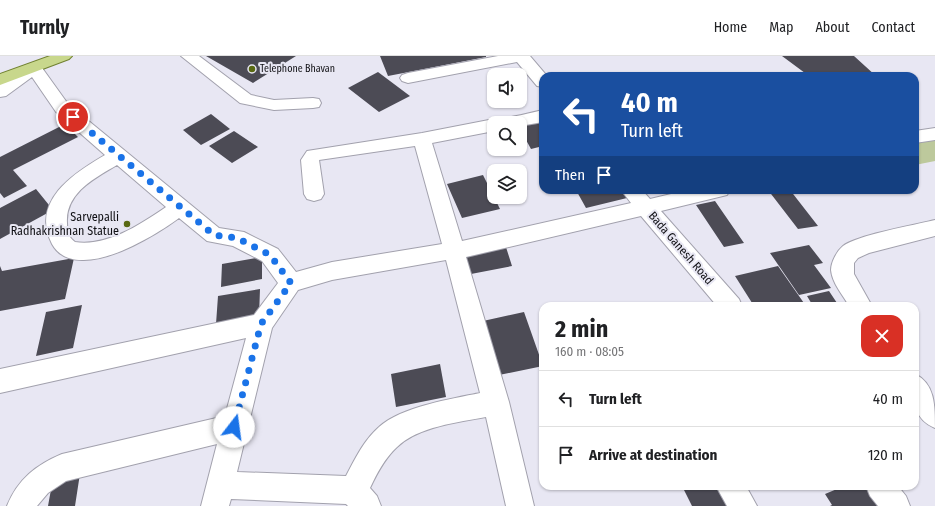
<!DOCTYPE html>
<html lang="en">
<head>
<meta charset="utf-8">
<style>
  body { margin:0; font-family:"Fira Sans Condensed",sans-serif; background:#f6f6f6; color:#202124; height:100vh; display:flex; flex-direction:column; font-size:15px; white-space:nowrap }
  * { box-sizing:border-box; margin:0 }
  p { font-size:13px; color:#757577 }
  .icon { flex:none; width:22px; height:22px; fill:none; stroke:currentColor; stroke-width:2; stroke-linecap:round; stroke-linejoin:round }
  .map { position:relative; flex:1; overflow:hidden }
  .sheet { position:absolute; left:539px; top:246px; width:380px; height:188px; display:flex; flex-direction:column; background:#fff; border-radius:12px; box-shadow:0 1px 3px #0004 }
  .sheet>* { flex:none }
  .top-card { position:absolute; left:539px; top:16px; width:380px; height:122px; border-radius:12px; box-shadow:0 1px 3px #0004; background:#1a4fa0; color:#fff; overflow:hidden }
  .fabs { position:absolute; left:487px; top:12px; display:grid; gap:8px }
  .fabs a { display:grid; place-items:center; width:40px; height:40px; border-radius:8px; background:#fff; box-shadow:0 1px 3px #0004; font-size:20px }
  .pin { position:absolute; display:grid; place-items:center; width:34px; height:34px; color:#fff; margin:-17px; border:2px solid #fff; border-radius:50%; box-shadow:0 1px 4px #0007 }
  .me { position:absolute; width:44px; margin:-22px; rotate:15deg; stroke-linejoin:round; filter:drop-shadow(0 0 3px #0008) }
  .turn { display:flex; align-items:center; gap:14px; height:84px; padding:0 16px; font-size:18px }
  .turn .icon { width:52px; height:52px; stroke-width:2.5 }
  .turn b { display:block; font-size:28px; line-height:34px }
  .then { display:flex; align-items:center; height:38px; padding:0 16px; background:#0003; gap:8px; font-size:15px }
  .round { display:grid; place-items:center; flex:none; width:42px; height:42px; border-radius:12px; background:#f6f6f6 }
  .summary { display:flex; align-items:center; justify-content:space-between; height:68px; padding:0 16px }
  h1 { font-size:24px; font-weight:700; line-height:30px }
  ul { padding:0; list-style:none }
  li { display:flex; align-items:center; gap:12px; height:56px; padding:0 16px; border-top:1px solid #e0e0e0 }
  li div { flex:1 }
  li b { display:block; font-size:15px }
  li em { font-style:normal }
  header { display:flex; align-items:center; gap:24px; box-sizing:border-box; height:56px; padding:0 20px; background:#fff; border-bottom:1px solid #e0e0e0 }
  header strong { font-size:19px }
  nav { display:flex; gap:22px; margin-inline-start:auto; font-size:14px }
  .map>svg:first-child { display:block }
</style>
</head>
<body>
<header>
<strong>Turnly</strong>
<nav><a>Home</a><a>Map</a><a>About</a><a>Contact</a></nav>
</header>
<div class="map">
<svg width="935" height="450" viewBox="0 0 935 450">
  <rect width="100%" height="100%" fill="#e8e7f3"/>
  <!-- green -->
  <path fill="#bdc99c" d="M935,72V105L915,109V76Z"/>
  <!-- building -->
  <path fill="#4c4b55" d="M206,0H296L253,27Z
    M380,0H486V1L388,20Z
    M782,0H854L876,20H809Z
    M378,16L410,40L379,56L348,32Z
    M211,58L230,73L201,89L183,74Z
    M543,62V90L531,93L520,73V66Z
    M65,68L78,81L13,114L27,130L4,142L0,137V101Z
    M234,75L258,91L232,107L209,90Z
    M483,119L500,153L462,162L447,128Z
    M36,133L53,154L0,183V152Z
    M576,134H622L627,142L586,152Z
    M768,134H790L818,170L798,173Z
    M715,145L744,187L724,191L696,149Z
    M505,188L512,210L471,218L464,196Z
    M809,189L823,207L814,209L831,232L799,239L770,197Z
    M262,201V223L221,231L222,208Z
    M74,202L65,243L0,255V210L2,215Z
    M778,210L806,250H754L735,220Z
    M260,233L259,261L216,268L218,240Z
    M829,235L839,250H813L807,240Z
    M82,249L73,292L36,300L46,256Z
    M524,256L543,310L499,319L483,265Z
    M440,308L446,341L396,351L391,318Z
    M81,411L75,450H48L54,417Z
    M682,430H722L731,450H692Z
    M835,430H867L881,450H830L832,449L825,438L837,433Z"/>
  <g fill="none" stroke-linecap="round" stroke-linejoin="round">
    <defs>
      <path id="minor" d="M181,0H199L251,39L274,44L313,42L319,43L321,47L319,51L313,52L274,54L240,47Z
        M498,0H530L547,20H543V31L537,30L517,6L408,27L402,25L400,22L402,19L408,17Z
        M34,7L40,9L68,48L219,172L244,176L278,193L296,216L332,206L442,188L415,90L319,104L324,138L321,143L314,145L307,143L304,138L301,104L307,95L422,77L494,63C499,65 534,56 543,54V66L520,70V67H494V75L432,87L462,185L631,147L621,134H642L650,143L688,134H730L727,139L661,155L739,243L742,250H717L641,160L466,201L509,346L534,450H506L486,361C459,366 417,371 397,391C385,402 377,417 370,432L377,440L381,450H348L346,448L231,443L229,450H201L217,388L66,425L48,437L37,450H7C18,423 36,409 62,398L225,360L246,282L0,337V313L254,259L278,227L262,205L233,190L207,185L179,162C156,179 112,205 82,204C69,204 58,199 52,188C30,145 74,117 105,99L56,56L32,21L6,40L0,41V28L28,9ZM117,109L166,151C141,168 107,191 75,186C68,181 67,175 67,167C65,137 95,122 117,109ZM446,204L480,337C451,343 401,351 379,371C364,384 355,403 346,420L237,416L272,272L298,234L332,224Z
        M935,72V84L915,87V75Z
        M935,164V180L869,197L858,202L854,207V218L872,250H849C843,239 832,227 831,214C831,206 837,195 843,190C858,179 914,169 935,164Z
        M915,318C935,328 935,349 935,372C910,362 915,340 915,318Z
        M716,430H746L757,450H727Z
        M866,430H898L906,440L910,450H878L870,440Z"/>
      <path id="major" d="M50,0H72L69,3L0,29V18Z"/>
    </defs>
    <!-- minor casing -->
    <use href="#minor" stroke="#a2a1ad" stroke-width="2"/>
    <!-- major casing -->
    <use href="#major" stroke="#708031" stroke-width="2"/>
    <!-- minor -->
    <use href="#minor" fill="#fff" fill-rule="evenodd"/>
    <!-- major -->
    <use href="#major" fill="#c8d78c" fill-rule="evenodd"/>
  </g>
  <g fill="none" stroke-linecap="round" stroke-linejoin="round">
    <!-- route -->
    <path stroke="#1a73e8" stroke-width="7" stroke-dasharray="0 12.6" d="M73,61L214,179L237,182L270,199L291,227L261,268L234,371"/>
  </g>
  <!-- markers -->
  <g fill="#596912" stroke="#e8e7f3" stroke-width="1.5">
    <circle cx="252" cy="13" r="4"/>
    <circle cx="127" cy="168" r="4"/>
  </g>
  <g text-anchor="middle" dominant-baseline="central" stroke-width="4" stroke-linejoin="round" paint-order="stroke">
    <!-- far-poi labels -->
    <g font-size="10" fill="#101014" stroke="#e8e7f3" text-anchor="start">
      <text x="260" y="13">Telephone Bhavan</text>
    </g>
    <!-- poi labels -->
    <g font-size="12" fill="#101014" stroke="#e8e7f3" text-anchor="end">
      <text x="119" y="161">Sarvepalli<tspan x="119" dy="14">Radhakrishnan Statue</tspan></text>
    </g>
    <!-- street labels -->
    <g font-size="12" fill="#101014" stroke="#e8e7f3">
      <text transform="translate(681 192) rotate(49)">Bada Ganesh Road</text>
    </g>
  </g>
</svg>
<div class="fabs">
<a><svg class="icon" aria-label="sound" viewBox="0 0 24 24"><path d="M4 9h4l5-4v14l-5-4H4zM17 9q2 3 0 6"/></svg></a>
<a><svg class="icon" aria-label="search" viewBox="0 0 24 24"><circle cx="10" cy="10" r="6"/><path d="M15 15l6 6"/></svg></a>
<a><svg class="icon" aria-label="layers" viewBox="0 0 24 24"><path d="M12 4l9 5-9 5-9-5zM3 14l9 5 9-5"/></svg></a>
</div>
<div class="pin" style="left:73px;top:61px;background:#d93025"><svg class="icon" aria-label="arrive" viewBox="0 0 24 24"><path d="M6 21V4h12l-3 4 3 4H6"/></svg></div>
<svg class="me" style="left:234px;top:371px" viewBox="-20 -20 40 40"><circle r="19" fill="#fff"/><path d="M0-13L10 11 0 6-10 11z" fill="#1a73e8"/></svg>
<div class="top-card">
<div class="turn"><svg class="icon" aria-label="left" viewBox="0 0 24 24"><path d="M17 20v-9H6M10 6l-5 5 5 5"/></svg><div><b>40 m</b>Turn left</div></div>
<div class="then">Then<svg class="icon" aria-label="arrive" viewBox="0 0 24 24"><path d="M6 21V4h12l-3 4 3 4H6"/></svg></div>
</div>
<section class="sheet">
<div class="summary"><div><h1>2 min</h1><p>160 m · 08:05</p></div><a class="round" style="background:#d93025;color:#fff"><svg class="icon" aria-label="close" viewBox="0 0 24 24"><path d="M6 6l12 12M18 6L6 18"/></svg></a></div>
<ul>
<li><svg class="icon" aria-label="left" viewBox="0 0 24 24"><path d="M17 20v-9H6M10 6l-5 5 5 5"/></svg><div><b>Turn left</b></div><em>40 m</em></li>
<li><svg class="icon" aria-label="arrive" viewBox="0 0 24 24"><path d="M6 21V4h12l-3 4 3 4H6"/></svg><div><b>Arrive at destination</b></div><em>120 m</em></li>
</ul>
</section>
</div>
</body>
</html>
